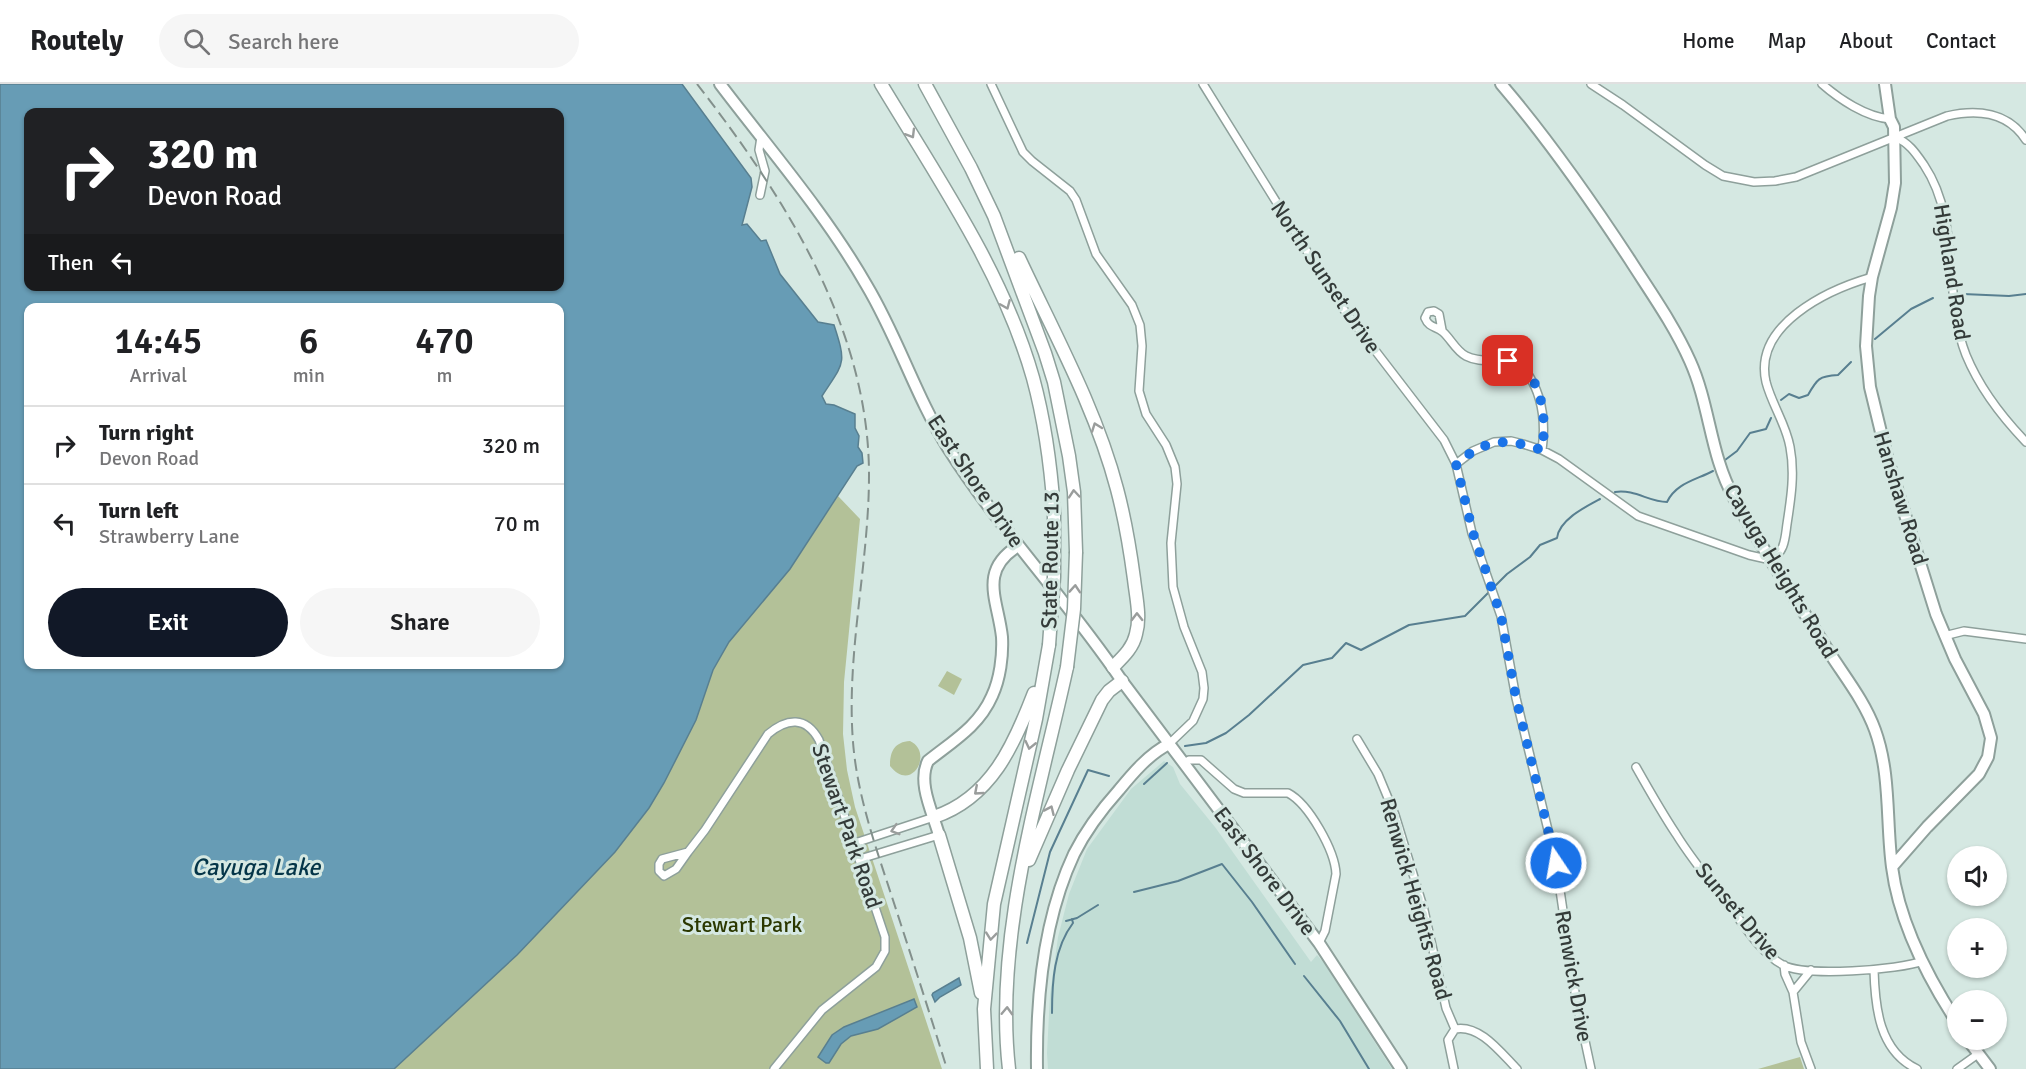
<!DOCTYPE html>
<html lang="en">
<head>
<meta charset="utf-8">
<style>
  body { margin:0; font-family:Signika,sans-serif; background:#f6f6f6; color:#202124; height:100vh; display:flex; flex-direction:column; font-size:22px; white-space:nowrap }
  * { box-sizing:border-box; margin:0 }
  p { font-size:20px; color:#757577 }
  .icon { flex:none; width:33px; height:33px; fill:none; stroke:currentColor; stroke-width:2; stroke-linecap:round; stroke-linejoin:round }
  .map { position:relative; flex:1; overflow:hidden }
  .sheet { position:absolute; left:24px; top:219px; width:540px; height:366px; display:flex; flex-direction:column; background:#fff; border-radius:12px; box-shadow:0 2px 4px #0004 }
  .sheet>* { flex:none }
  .top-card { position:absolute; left:24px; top:24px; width:540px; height:183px; border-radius:12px; box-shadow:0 2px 4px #0004; background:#202124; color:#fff; overflow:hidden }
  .fabs { position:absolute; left:1947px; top:762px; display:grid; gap:12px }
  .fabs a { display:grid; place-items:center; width:60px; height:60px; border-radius:50%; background:#fff; box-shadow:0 2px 4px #0004; font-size:30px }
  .pin { position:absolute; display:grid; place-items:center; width:51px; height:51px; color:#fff; margin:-26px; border-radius:12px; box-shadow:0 3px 9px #0006 }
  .me { position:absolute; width:66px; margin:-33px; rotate:348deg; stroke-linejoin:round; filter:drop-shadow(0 0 4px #0008) }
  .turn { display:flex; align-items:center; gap:21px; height:126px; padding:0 24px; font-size:27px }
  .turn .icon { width:78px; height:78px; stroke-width:2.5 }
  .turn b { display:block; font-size:42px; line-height:51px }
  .then { display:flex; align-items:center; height:57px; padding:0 24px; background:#0003; gap:12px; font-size:22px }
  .eta { display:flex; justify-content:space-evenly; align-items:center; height:102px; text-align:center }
  .eta b { font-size:36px; font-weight:600; line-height:42px }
  .cta { display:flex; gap:12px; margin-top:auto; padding:12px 24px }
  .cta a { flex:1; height:69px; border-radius:36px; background:#111827; color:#fff; font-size:24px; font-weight:600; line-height:69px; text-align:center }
  .cta a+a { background:#f6f6f6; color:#202124 }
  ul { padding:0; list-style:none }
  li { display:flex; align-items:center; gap:18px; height:78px; padding:0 24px; border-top:2px solid #e0e0e0 }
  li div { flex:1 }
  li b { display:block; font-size:22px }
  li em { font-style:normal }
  header { display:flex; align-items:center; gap:36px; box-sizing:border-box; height:84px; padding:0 30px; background:#fff; border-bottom:2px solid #e0e0e0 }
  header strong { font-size:28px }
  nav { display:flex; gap:33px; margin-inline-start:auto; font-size:21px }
  .search { width:420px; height:54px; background:#f6f6f6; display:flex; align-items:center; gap:15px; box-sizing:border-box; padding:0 21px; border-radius:33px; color:#757577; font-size:22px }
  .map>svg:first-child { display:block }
</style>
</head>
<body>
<header>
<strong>Routely</strong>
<div class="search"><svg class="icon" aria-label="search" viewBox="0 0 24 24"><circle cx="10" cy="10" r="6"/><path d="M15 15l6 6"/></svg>Search here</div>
<nav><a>Home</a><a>Map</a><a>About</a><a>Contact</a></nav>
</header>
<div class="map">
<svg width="2026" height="985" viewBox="0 0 2026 985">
  <rect width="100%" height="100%" fill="#d5e8e2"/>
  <!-- built -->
  <path fill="#c1ddd5" d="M1164,677L1173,683L1180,700L1215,743L1311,878L1317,871L1324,879L1392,985H1048L1047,969L1050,911L1058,853L1069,810L1087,765L1131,705Z"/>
  <!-- green -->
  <path fill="#b3c198" d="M838,412L860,435L844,598L843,650L847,686L855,723L942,985H394L517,871L615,768L649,724L664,699L696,636L713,586L729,558L790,485Z
    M947,587L962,595L954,611L938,602Z
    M910,657C934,668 912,710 890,682C890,668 894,658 910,657Z
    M1800,973L1804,985H1758Z"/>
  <!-- water -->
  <path fill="#679cb5" stroke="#587f90" stroke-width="1.5" fill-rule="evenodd" d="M0,0H682L751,94L752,103L742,141L747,140L761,157L766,156L780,190L818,238L834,241C847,281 844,278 822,312L826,320L834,321L855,330V344L859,352L858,363L862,369L863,379L857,382L790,485L729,558L713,586L696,636L664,699L649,724L615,768L517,871L394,985H0ZM28,28H560V202H28ZM28,224H560V580H28Z
    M959,894L961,901L940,913L935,918L932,911L933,909Z
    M914,915L917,923L878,945L851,952L841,960L829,979H826L818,973L832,951L844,943Z"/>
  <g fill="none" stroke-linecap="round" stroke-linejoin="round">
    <!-- stream -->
    <path stroke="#587f90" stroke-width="2" d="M1963,210L2009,212L2026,210
      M1875,255L1911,225L1933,214
      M1781,316L1789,310L1799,314L1808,311C1817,295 1819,292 1838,291L1851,278
      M1725,376L1737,367L1750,349L1766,345L1771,334
      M1615,408C1635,405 1649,418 1667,418C1676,399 1696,396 1713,387
      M1494,503L1507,490L1530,473L1540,461L1557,454C1559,436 1585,423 1600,415
      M1185,662L1206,659L1226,649L1249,631L1303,581L1332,574L1346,559L1361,566L1409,541L1465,532L1490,507
      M1144,700L1167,679
      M1134,808L1178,797L1222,780L1252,818L1295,880
      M1066,837L1077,834L1098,821
      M1027,859L1050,768L1088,686L1109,692
      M1304,892L1340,937L1369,985
      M1052,929C1052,898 1054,864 1073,839L1072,835"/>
    <defs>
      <path id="street" d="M991,0L1023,68L1032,77L1070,107L1076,116L1096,170L1132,221L1140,241L1142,262L1139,307L1146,330L1166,361L1175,383L1177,400L1171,459L1173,503L1184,543L1202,588L1204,604L1203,615L1193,637L1169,660
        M1203,0L1341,222L1444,356L1456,380L1472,449L1501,532L1516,614L1556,779L1576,915L1591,985
        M1591,0L1623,21L1705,81L1723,92L1754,98L1775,97L1796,93L1947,32C1977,25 2008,28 2026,56
        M1822,0C1839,15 1866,33 1890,35
        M1895,53C1909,59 1915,68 1924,81C1962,138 1942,210 1966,271C1980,305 2001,332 2026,358
        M760,111L765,87L759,66L761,53
        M1442,246L1439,230L1434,227L1428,228L1425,234C1429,244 1436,242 1443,248C1451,255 1456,267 1466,272C1485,282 1508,270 1525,286C1543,310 1546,337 1542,366
        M1456,380L1473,367L1494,358L1511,357L1523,360L1542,366L1559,375L1638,432L1749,471L1771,476C1785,468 1785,454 1787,440C1791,414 1795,389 1790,363C1786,340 1772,321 1766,298C1753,241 1827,206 1872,193
        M1944,552L1964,547L2026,555
        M1357,655L1378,690L1395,731L1424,826L1446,924L1455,945
        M1184,680L1189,676H1201L1234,705L1244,709H1288C1309,720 1335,767 1336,790L1325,847L1319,859
        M1636,683C1649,706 1662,729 1676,750C1692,776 1712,800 1731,824C1745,843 1762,870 1783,881C1805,893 1899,886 1923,877
        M855,759L934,733
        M688,768L676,785L664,792L659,787V780L662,775L688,768L705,746L768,650C787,634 806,632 819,656L885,853V867L876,883L822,926L774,985
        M860,775L939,751
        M1784,881L1785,890L1793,908L1801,958L1811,985
        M1874,886C1875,923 1879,967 1917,985
        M1793,908L1811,886
        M1454,985L1448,956L1455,945C1480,940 1501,969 1517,985
        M1957,985L1978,970"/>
      <path id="secondary" d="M1501,0C1549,56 1590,115 1630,176C1651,209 1674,241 1690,277C1710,321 1710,371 1734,414C1763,467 1797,517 1829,568C1845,593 1865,618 1875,646C1891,690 1886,738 1892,783C1899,838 1928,894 1958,940
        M1885,0L1890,35L1894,43L1895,99L1891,124L1872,193L1869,212L1866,262L1870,303L1887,373L1936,530L1955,575L1984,630L1991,654L1988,673L1979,690L1927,743L1892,783
        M1122,597L1319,859L1401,985
        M1968,956L1990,985
        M1037,985C1036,913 1043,836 1074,770C1086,746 1102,725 1119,706C1133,689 1149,670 1169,660"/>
      <path id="primary" d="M720,0C770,66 826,130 867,202C898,254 916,313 948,364C1000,446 1068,517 1122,597
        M939,751C933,729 917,699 928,677C953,657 979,642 992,612C1000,595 1003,572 1002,553C998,516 978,487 1018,462"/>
      <path id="highway" d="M881,0C937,93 1003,188 1033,294C1045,338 1051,383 1054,428
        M925,0L971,84L994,132L1045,269L1054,298L1069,372L1074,408L1076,468
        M1019,174C1054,249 1096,325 1117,405C1125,435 1130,465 1134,495C1136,513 1141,533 1136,550C1133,564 1123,573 1113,583
        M934,733C991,714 1014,661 1034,609
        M939,751L970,854L981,909
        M1029,776L1068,686L1102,616L1109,607L1122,597
        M987,985L984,925L994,820L1036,635L1049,561
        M1009,985C994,854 1039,711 1067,583"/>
    </defs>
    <!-- street casing -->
    <use href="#street" stroke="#8ea09b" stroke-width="10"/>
    <!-- secondary casing -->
    <use href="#secondary" stroke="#8ea09b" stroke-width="14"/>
    <!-- primary casing -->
    <use href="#primary" stroke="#8ea09b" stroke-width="14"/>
    <!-- highway casing -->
    <use href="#highway" stroke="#8ea09b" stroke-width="15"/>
    <!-- street -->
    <use href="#street" stroke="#fff" stroke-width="7"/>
    <!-- secondary -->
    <use href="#secondary" stroke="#fff" stroke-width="10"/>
    <!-- primary -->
    <use href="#primary" stroke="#fff" stroke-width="10"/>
    <!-- highway -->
    <use href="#highway" stroke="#fff" stroke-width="12"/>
    <!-- rail -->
    <path stroke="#83908c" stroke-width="2" stroke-dasharray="12 6" stroke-linecap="butt" d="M697,0C784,112 869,244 869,391C869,480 846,569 853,658C857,710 875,761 891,810C910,868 929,927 947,985"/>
    <defs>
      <path id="highway-bridge" d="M1049,561L1054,493V428
        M1067,583L1074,525L1076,468"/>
    </defs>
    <!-- highway-bridge casing -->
    <use href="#highway-bridge" stroke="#8ea09b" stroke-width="15" stroke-linecap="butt"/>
    <!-- highway-bridge -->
    <use href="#highway-bridge" stroke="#fff" stroke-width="12"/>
  </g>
  <!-- one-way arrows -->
  <defs><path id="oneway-chevron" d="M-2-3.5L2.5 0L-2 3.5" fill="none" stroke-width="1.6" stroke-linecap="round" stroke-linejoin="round" transform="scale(1.5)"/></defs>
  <g stroke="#9a9d9c">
    <use href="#oneway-chevron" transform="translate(911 50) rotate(59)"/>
    <use href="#oneway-chevron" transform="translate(1006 221) rotate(67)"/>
    <use href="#oneway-chevron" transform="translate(1096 343) rotate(-110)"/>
    <use href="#oneway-chevron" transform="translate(1074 410) rotate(-95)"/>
    <use href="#oneway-chevron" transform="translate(1075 505) rotate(-86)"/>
    <use href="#oneway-chevron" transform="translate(1137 533) rotate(-91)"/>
    <use href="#oneway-chevron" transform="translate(1030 661) rotate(103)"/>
    <use href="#oneway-chevron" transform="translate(978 707) rotate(139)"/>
    <use href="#oneway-chevron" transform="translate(1050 726) rotate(-66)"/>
    <use href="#oneway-chevron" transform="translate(895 746) rotate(163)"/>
    <use href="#oneway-chevron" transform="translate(991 852) rotate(96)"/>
    <use href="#oneway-chevron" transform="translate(1007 927) rotate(-88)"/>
  </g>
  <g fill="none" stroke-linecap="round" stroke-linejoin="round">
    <!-- route -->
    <path stroke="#1a73e8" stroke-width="10" stroke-dasharray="0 18" d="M1508,277C1543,286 1547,335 1542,366C1505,354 1487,354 1456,380L1473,449L1501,532L1516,614L1556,779"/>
  </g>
  <g text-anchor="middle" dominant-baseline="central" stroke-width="6" stroke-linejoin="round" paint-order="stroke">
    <!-- street labels -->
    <g font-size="22" fill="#343b39" stroke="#d5e8e2">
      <text transform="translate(1952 188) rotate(81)">Highland Road</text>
      <text transform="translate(1326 193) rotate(56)">North Sunset Drive</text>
      <text transform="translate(976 397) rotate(56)">East Shore Drive</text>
      <text transform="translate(1901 414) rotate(73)">Hanshaw Road</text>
      <text transform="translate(1050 476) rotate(-89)">State Route 13</text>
      <text transform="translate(1781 487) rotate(59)">Cayuga Heights Road</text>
      <text transform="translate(847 742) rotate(71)">Stewart Park Road</text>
      <text transform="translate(1265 787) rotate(53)">East Shore Drive</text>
      <text transform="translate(1416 815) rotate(74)">Renwick Heights Road</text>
      <text transform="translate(1738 827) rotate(50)">Sunset Drive</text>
      <text transform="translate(1574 892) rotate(80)">Renwick Drive</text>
    </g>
    <!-- park labels -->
    <g font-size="22" fill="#2b3800" stroke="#d5e8e2">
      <text x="742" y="840">Stewart Park</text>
    </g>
    <!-- water labels -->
    <g font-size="24" font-style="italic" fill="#043548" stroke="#d5e8e2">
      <text x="256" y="783">Cayuga Lake</text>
    </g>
  </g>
</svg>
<div class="fabs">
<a><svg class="icon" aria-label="sound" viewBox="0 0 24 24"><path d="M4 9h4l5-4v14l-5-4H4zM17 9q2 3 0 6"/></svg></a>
<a>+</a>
<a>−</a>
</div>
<div class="pin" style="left:1508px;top:277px;background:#d93025"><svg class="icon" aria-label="arrive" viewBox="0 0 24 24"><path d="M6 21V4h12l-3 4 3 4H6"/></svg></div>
<svg class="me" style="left:1556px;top:779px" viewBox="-20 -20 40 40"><circle r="17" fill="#1a73e8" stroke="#fff" stroke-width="3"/><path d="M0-11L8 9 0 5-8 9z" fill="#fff"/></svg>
<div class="top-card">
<div class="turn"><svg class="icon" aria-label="right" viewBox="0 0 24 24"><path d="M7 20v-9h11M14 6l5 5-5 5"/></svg><div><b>320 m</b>Devon Road</div></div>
<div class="then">Then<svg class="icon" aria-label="left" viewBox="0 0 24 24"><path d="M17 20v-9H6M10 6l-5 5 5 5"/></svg></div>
</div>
<section class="sheet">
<div class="eta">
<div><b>14:45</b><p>Arrival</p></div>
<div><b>6</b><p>min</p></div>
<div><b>470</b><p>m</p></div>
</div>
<ul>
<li><svg class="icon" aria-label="right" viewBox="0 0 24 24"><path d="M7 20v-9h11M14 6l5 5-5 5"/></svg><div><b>Turn right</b><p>Devon Road</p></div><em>320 m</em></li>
<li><svg class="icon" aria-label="left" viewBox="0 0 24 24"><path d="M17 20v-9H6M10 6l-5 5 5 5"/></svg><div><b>Turn left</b><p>Strawberry Lane</p></div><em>70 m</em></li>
</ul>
<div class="cta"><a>Exit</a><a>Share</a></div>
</section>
</div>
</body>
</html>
